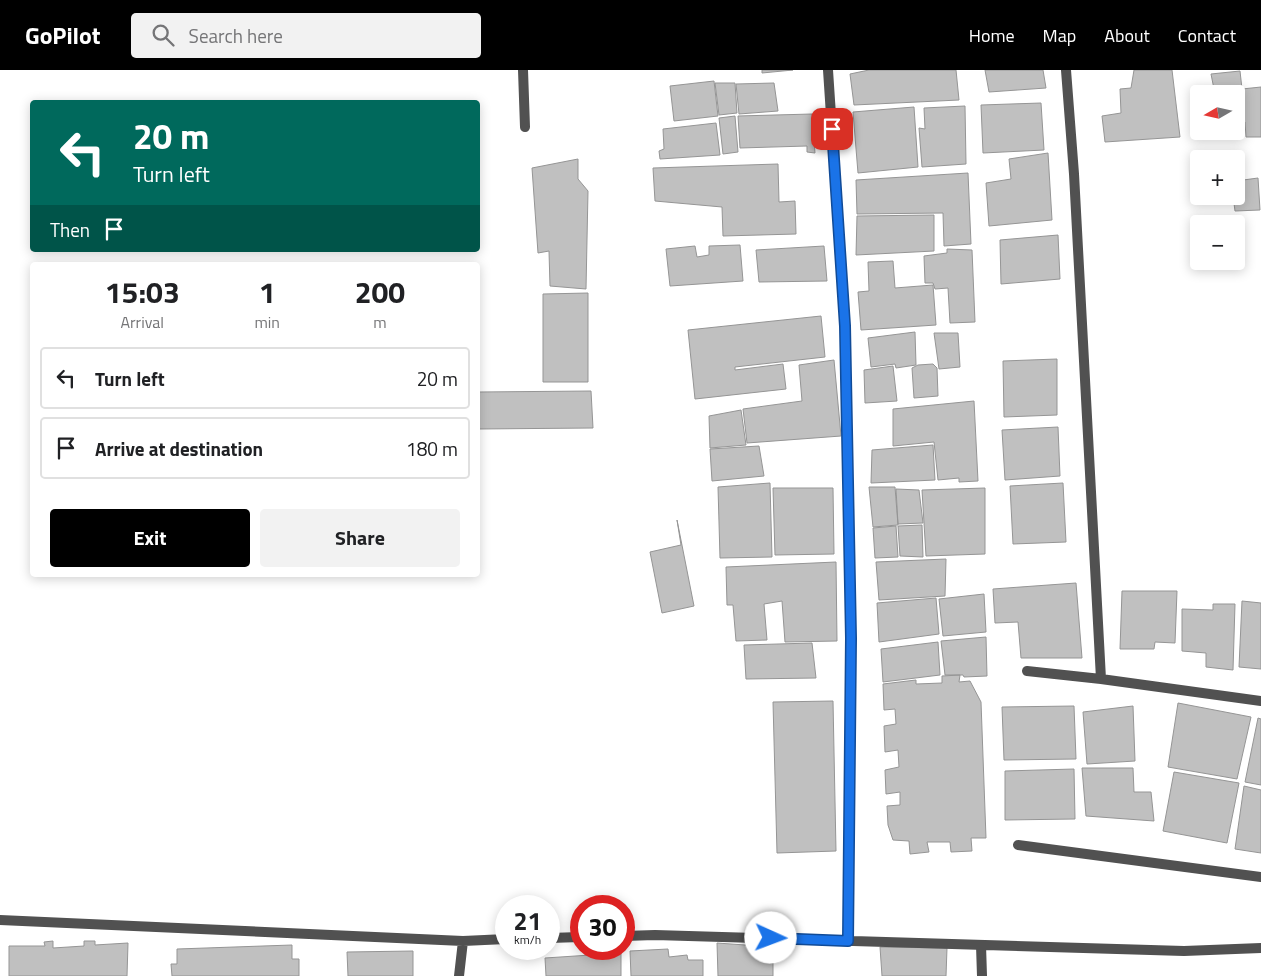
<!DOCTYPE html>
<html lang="en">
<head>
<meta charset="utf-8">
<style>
  body { margin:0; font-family:"Titillium Web",sans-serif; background:#f2f2f2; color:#202124; height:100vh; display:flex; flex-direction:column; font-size:19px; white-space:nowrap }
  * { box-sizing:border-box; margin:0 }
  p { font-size:16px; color:#757577 }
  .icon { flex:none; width:28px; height:28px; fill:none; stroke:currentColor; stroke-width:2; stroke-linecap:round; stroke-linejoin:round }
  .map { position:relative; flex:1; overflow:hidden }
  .side { position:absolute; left:30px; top:192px; width:450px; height:315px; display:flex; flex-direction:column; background:#fff; border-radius:5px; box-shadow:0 2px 12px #0003 }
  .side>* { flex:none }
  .top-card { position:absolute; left:30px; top:30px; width:450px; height:152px; border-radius:5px; box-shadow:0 2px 12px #0003; background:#00695c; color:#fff; overflow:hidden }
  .needle { width:32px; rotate:261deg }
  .fabs { position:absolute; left:1190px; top:15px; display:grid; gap:10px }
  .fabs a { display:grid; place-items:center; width:55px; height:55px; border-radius:5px; background:#fff; box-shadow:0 2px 12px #0003; font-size:25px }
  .speed { position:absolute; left:495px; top:825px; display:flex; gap:10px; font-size:25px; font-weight:700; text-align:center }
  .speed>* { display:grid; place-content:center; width:65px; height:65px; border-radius:50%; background:#fff; box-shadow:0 2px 12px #0003; line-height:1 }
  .speed small { font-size:12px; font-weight:400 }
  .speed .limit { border:8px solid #d22; background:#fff; color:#111 }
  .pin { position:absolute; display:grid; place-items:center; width:42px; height:42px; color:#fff; margin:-21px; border-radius:10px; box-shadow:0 2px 8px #0006 }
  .me { position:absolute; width:55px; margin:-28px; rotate:92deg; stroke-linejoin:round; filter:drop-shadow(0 0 4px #0008) }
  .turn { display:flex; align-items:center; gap:18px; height:105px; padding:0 20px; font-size:22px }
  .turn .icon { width:65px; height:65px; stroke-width:2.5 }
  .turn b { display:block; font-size:35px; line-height:42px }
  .then { display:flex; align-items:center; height:48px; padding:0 20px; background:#0003; gap:10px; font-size:19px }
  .eta { display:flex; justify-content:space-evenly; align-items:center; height:85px; text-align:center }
  .eta b { font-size:30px; font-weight:700; line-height:35px }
  .action { display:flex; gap:10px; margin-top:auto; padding:10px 20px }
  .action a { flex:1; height:58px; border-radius:5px; background:#000; color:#fff; font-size:20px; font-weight:700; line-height:58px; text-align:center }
  .action a+a { background:#f2f2f2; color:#202124 }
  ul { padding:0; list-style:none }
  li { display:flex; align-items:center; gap:15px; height:62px; margin:0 10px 8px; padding:0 10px; border:2px solid #e0e0e0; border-radius:5px }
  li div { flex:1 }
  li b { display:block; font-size:19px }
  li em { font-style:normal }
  header { display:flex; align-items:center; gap:30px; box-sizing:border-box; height:70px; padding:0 25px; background:#000; color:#fff }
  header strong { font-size:24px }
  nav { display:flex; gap:28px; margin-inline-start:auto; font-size:18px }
  .search { width:350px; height:45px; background:#f2f2f2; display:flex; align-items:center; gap:12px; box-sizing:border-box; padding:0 18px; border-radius:5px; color:#757577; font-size:19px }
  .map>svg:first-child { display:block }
</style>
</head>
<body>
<header>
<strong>GoPilot</strong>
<div class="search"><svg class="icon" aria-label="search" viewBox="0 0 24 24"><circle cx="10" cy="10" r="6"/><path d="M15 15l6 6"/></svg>Search here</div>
<nav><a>Home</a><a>Map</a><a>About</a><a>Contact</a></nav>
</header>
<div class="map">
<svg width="1261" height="906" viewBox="0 0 1261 906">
  <rect width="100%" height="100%" fill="#fff"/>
  <!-- building -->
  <path fill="#c0c0c0" stroke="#959595" d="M762,0H793L762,3Z
    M869,0H956L959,30L854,35L850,4Z
    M985,0H1043L1046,18L989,22Z
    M1134,0H1172L1180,67L1105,72L1102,46L1121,43L1120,19L1131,18Z
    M1240,1L1242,19L1261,17V67H1246L1245,52L1236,53V24H1215L1211,4Z
    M714,11L718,46L674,51L670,16Z
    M715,13H735L737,43L719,45Z
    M774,13L778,41L739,44L736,14Z
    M1041,33L1044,80L983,83L981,35Z
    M965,36L966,94L922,97L919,58L925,59L924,38Z
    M914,37L918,97L858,103L853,42Z
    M812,44L815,83L807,82V76L740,78L738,46Z
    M735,46L738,82L723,84L719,48Z
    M716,53L720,85L660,89L659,81L664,79L663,59Z
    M1048,83L1052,150L989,156L986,113L1011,109L1009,89Z
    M578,89V109L588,121L586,219L550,216L549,181L538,183L532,98Z
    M778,94L779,132L795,131L796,164L723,166L722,137L655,131L653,98Z
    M968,103L971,174L944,176L943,143L857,144L856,110Z
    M1258,108L1260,140L1235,141L1233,126H1236V111Z
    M934,145V181L856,185L857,146Z
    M1058,165L1060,209L1001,214L1000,170Z
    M740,175L743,211L670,216L666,179L695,176L697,187L709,185V176Z
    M824,176L827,211L759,212L756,180Z
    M947,179L972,180L975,252L950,253L948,218L935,219L933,213H925L924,186L947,183Z
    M893,191L895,218L933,215L936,255L861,260L858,222L869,221L868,192Z
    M588,223V312H543V224Z
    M821,246L825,287L735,297V300L783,294L786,319L695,329L688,260Z
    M915,262L916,295L896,298L895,294L871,297L868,268Z
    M934,263H958L960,297L939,299Z
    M1057,289V345L1004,347L1003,291Z
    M834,290L841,366L747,373L743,339L802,331L799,295Z
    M933,294L937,298L938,326L914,328L912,298L918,295Z
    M893,296L897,331L865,333L864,300Z
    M591,321L593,358L478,359V322Z
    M974,331L978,411L959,412V408L938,410L934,372L893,376V339Z
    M741,340L746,375L710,378L709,346Z
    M1058,357L1060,406L1005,410L1002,360Z
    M933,375L935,410L871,413L872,380Z
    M759,376L764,406L712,411L710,379Z
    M770,413L772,487L720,488L718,417Z
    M1063,413L1066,472L1013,474L1010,416Z
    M869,417H895L898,455L873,457Z
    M773,418H833L834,484L775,485Z
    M985,418V484L926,486L922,420Z
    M896,419L919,420L923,453L898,454Z
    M677,450L694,536L662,543L650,482L681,475Z
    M922,455L923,487L900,486L898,456Z
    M896,456L898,487L875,488L873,458Z
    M946,489L945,526L879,530L876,492Z
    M836,492L837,571L785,572L782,531L764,534L767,570L736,571L733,535H727L726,497Z
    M1076,513L1082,588H1021L1018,552L995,553L993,519Z
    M1122,521H1177L1175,573L1155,572L1154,579H1120Z
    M984,524L986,562L943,566L939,529Z
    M936,528L939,564L879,572L877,533Z
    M1242,531L1261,533V599L1239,597Z
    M1213,534H1235L1233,600L1206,597V583L1182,581V539L1213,540Z
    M986,567L987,606L964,607L963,605H945L941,571Z
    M938,572L940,605L883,612L881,579Z
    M812,573L816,608L746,609L744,575Z
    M960,605L959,612L970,611L981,632L986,768H971L972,781L951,782L950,772H927L929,782L910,784L909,771L893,770L888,755L887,736L900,735V722L886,724L885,700L899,697L898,680L885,682L884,656L896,654L895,639L884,640L883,614L916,610V614L942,613V606Z
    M833,631L836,781L777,783L773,632Z
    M1178,633L1251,647L1237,709L1168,697Z
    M1074,636L1076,689L1004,690L1002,637Z
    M1133,636L1135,691L1087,694L1083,642Z
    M1258,648L1261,649V715L1245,712Z
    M1082,698H1133L1134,722H1151L1154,751L1086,746Z
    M1074,699L1075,749L1005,750V701Z
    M1174,702L1239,713L1227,773L1163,761Z
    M1244,716L1261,720V783L1235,779Z
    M53,871V878L84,876V871H95V875L128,873L127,906H9V876H45L44,872Z
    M717,873L773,877V906H718Z
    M292,875V889H299V906H172L171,894H177V879Z
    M880,877L947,878L946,906H882Z
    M668,879L669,887L687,885L688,890H703V906H631L630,881Z
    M413,881V906H348L347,882Z
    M621,883V906H546L545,888Z"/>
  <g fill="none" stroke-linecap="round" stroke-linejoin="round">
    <!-- minor -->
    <path stroke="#515151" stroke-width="10" d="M523,0L525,57
      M828,0L845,256L851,568L848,871
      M1066,0L1074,104L1101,609
      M1027,601L1101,609L1261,631
      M1018,775L1261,807
      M0,850L463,871
      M624,866L655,865L1184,881L1261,878
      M549,868L581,867
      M981,875L982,906
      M459,906L463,871L506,869"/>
  </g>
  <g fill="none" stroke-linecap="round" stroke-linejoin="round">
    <defs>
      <path id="route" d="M771,868L848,871L851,568L845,256L832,59"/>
    </defs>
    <!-- route casing -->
    <use href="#route" stroke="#114b97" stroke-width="12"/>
    <!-- route -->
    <use href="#route" stroke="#1a73e8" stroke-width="9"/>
  </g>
</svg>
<div class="fabs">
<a><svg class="needle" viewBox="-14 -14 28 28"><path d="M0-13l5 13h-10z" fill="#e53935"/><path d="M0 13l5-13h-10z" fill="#757577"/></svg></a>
<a>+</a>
<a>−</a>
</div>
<div class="speed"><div>21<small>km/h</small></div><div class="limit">30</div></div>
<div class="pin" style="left:832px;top:59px;background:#d93025"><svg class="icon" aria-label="arrive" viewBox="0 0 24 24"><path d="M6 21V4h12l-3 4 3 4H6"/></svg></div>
<svg class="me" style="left:771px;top:868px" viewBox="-20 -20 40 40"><circle r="19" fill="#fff"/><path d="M0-13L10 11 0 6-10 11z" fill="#1a73e8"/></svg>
<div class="top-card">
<div class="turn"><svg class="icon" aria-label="left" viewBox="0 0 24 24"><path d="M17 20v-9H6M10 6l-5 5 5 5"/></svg><div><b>20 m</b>Turn left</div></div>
<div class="then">Then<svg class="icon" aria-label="arrive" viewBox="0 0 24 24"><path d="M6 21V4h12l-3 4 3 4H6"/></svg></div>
</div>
<section class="side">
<div class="eta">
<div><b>15:03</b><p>Arrival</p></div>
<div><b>1</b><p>min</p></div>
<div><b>200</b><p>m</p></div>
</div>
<ul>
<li><svg class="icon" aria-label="left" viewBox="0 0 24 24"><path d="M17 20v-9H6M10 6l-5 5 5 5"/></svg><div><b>Turn left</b></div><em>20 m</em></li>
<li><svg class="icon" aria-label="arrive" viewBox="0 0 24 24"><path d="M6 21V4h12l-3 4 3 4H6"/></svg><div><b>Arrive at destination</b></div><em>180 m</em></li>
</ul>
<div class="action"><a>Exit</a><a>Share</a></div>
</section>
</div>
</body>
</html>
